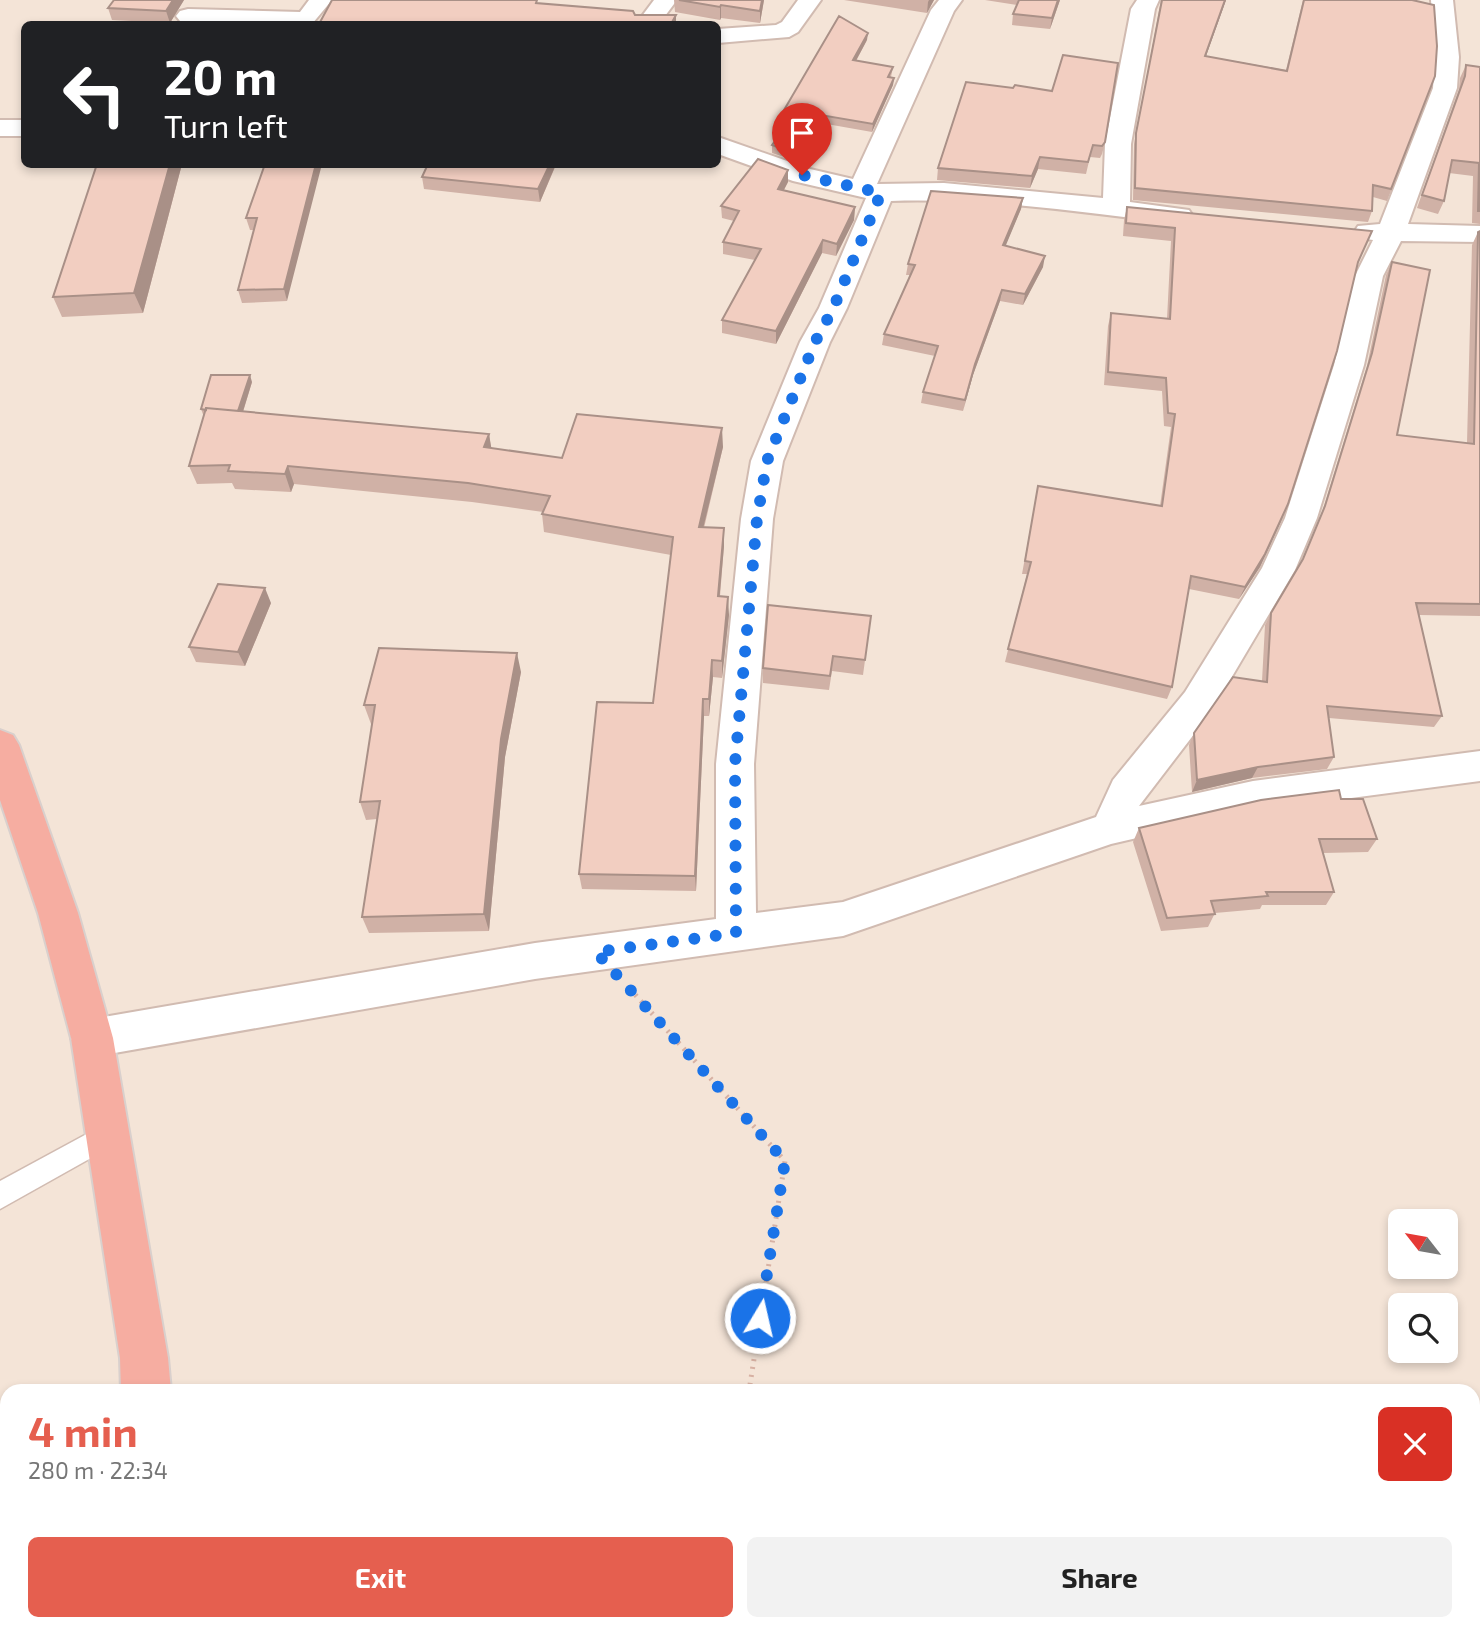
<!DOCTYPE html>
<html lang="en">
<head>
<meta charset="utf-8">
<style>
  body { margin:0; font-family:"Exo 2",sans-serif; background:#f2f2f2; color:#222; height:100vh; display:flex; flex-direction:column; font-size:26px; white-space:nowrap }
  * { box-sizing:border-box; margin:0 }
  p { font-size:23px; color:#767676 }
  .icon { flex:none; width:38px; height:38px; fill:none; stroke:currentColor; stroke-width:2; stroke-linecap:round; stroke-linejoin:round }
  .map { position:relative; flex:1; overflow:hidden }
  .side { position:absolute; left:0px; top:1384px; width:1480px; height:247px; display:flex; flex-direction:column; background:#fff; border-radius:21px 21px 0 0; box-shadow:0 4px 10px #0003 }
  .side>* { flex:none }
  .guide { position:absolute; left:21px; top:21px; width:700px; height:147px; border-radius:10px; box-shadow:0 4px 10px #0003; background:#202124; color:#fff; overflow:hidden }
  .needle { width:46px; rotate:301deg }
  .fabs { position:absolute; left:1388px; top:1209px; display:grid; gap:14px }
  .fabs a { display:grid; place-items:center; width:70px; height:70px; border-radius:10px; background:#fff; box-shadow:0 4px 10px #0003; font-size:35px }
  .pin { position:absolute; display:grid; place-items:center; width:60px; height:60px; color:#fff; margin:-72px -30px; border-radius:50% 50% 50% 0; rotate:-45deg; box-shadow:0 0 7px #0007 }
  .pin .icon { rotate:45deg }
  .me { position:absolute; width:77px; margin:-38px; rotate:9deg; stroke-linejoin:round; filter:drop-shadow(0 0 5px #0008) }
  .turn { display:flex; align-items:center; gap:24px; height:147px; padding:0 28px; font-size:32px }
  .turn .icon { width:91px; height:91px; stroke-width:2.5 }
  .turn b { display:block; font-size:49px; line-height:60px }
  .round { display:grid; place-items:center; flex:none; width:74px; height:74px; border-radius:10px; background:#f2f2f2 }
  .summary { display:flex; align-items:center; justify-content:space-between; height:119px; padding:0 28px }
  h1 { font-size:42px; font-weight:700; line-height:52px; color:#e55f4f }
  .action { display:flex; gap:14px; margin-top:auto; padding:14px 28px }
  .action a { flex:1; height:80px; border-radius:10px; background:#e55f4f; color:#fff; font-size:28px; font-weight:700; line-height:80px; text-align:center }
  .action a+a { background:#f2f2f2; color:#222 }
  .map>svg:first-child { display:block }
</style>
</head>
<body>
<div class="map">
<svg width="1480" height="1630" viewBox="0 0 1480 1630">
  <rect width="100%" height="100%" fill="#fcf3e9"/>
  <!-- residential -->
  <path fill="#f4e4d7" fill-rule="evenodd" d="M0,0H1480V1555H1474V1391H7V1575H0ZM24,24H718V164H24ZM1400,1222H1446V1267H1400ZM1400,1306H1446V1351H1400Z"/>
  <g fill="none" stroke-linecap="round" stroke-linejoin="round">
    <defs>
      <path id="lane" d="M107,1123L116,1126L120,1135L116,1144L0,1209V1181Z"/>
      <path id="street" d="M309,0H332L312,24L188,23L180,21L176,16L180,11L188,9L300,12Z
        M654,0H677L659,24H636Z
        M798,0H821L798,32L789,37L718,43V29L776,25L782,22Z
        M939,0H962L954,11L877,184L944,183L1103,198L1105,144L1131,9L1137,0H1159L1155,9L1131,144L1130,202L1189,210L1193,216L1189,222L1179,224C1083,212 988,198 891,201L847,308L830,342L783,461L773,519L754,764L756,913L843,902L1096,817L1113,780L1185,692L1262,568L1285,518L1334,365L1355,276L1373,240L1358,238L1354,232L1358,226L1380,224L1433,88L1435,57L1431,0H1453L1459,57L1457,88L1408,224L1480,226V242L1401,241L1383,276L1364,365L1317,518L1295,570L1211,712L1139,806L1253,781L1480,751V781L1253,811L1111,844L843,936L535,979L92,1057L77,1052L71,1038L77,1024L92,1019L535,943L716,919V764L741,519L751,461L800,342L819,308L866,198L793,181L718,154V137L810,169L853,179L931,10Z
        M0,120H24V136H0Z"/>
      <path id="highway" d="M0,730L13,735L19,745L78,913L113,1038L168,1358L171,1391H121L120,1358L71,1038L38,913L0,800Z
        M130,1624H184L185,1630H131Z"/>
    </defs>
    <!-- lane casing -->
    <use href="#lane" stroke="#d1bbb1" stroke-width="3"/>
    <!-- street casing -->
    <use href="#street" stroke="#d1bbb1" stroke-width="4"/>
    <!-- highway casing -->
    <use href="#highway" stroke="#d9d0cd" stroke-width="4"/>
    <!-- path -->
    <path stroke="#d7b1a3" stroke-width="5" stroke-dasharray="2 6" stroke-linecap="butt" d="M630,989L785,1161L749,1391
      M726,1624L727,1630"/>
    <!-- lane -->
    <use href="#lane" fill="#fff" fill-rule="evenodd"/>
    <!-- street -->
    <use href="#street" fill="#fff" fill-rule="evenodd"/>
    <!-- highway -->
    <use href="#highway" fill="#f6ada1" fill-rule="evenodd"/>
  </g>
  <!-- wall -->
  <path fill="#d0b1a6" d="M114,0H184L170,23L112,20L108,8Z
    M674,0H764L760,23L721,18L720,20L675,12Z
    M844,0H934L927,13Z
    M985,0H1060L1050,29L1012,25L1013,14L1017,5Z
    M1161,0H1226L1206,56L1286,70L1303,0H1412L1435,76L1387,201L1373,197L1372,211L1368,222L1133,200L1134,144Z
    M867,40L856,61L893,67L891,77L894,78L893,85L872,132L821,123L799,162L772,153V145L783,131L776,130L777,122Z
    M1466,65L1480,67V224L1472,223L1473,176L1449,173L1444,201L1438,214L1417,208L1459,89L1460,78Z
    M1105,142L1102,154L1100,158L1090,157L1086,174L1038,169L1030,188L937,180L938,168Z
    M97,164H182L143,313L62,317L53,297Z
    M265,164L287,301L242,303L238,290L254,230H250L246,218Z
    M582,164L581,167L556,165L540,202L424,189L422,177L427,166L409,164Z
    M788,182L784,190L855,207L854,220L836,256L822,253L776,344L722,333V320L755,260L723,254V242L734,221L722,218L721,206Z
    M1023,198L1021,209L1005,246L1043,267L1023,305L1000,301L973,375L963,411L921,403L923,392L935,356L882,345L884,334L910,275H906L908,264Z
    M1127,207L1357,265L1283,517L1260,567L1239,599L1189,589L1172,687L1167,699L1005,662L1027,574H1022L1038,486L1160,506L1171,427L1164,426L1162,391L1104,385L1108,326L1111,313L1167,319L1171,241L1123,236L1124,220Z
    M1480,231V616L1419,615L1442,716L1434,727L1329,718L1334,757L1327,769L1252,778L1192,792L1189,745L1194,733L1262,681L1265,625L1271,613L1302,561L1320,519L1367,366L1386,275L1392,262L1397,435L1467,443L1472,245L1478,232Z
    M252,382L243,412L489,434L491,448L562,458L723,447L704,528H724V546L720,596L729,615L722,678L713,677L709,716H704L696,891L582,889L579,874L653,703L671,555L544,532L542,514L543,512L472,502L294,484L291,492L235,489L232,483L197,484L189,466L204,417L201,409Z
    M271,603L245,666L196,662L189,647Z
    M871,616L863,675L832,671L829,690L763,683V668Z
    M521,672L505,757L489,931L369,933L362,917L377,819L366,820L360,802L372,724H371L364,705Z
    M1341,799L1377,839L1368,852L1323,853L1334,892L1326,905H1262L1260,909L1215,913L1208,927L1161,931L1133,842L1139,828Z"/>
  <!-- shaded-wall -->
  <path fill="#a99087" d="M173,0H184L170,23L166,11Z
    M762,0H764L760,23V11Z
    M929,0H934L927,13L928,2Z
    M1058,0H1060L1050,29L1052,18Z
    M1225,0H1226L1202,67L1205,56Z
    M721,5V18L720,20V7Z
    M676,15V24H671Z
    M868,33L867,40L852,68L853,60Z
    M894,78L893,85L872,132L873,124Z
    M821,115V123L799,162V155Z
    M1040,157L1038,169L1030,188L1032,176Z
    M170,164H182L143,313L134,293Z
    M316,164H322L287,301L284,289Z
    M550,164H556L540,202L538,189Z
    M788,170V182L778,201V189Z
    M1023,198L1021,209L1001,257L1003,245Z
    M855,207L854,220L836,256L837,244Z
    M823,240L822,253L776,344V331Z
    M1045,256L1043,267L1023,305L1025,294Z
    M1002,290L1000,301L973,375L963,411L975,364Z
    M250,375L252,382L240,421L237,413Z
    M722,428L723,447L699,545V527Z
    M489,434L492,452L484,447Z
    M288,466L294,484L291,492L285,474Z
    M1283,517L1260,567L1239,599L1245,587Z
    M724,528V546L718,614V596Z
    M265,588L271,603L245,666L238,652Z
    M728,597L729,615L722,678V661Z
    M517,653L521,672L505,757L489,931L484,914L501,739Z
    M712,660L713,677L709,716V699Z
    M703,699L704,716L696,891L695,876Z
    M1258,767L1252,778L1192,792L1197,780Z"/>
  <!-- building -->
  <path fill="#f2cec1" stroke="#a99087" stroke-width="2" d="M114,0H173L166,11L108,8Z
    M332,0H537L536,3L633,11L635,15H676L671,24H319Z
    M679,0H762L760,11L721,5L720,7Z
    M1019,0H1058L1052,18L1013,14Z
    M1162,0H1225L1205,56L1287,71L1304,0H1412L1434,5L1437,46L1435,76L1391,189L1373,185L1372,211L1135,188L1136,133Z
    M839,16L868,33L853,60L893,67L888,77L894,78L873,124L821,115L799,155L772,145L788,124L777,122Z
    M1063,55L1118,63L1105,142L1102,146L1093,145L1088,162L1040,157L1032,176L938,168L966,82L1013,88L1015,85L1052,91Z
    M1466,65L1480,67V211H1478L1479,163L1452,160L1444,201L1422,195L1465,76Z
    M758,159L788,170L778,189L855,207L837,244L823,240L776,331L722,320L761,249L723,242L739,211L721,206Z
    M97,164H170L134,293L53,297Z
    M265,164H316L284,289L238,290L257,218H246Z
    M428,164H550L538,189L422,177Z
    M931,191L1023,198L1003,245L1045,256L1025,294L1002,290L975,364L965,400L923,392L938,346L884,334L915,265L908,264Z
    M1127,207L1372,231L1358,262L1337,351L1288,504L1265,554L1245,587L1191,576L1172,687L1008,649L1031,562L1025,561L1038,486L1162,506L1175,414L1168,413L1166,378L1108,372L1111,313L1170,319L1175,228L1126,223Z
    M1480,231V604L1416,603L1442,716L1327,706L1334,757L1258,767L1197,780L1194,733L1233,677L1267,682L1271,613L1303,559L1325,506L1372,353L1392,262L1430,270L1397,435L1474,444L1478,232Z
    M211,375H250L238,411L206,408V410L201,409Z
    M206,408L489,434L484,447L562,458L577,414L722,428L699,527L724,528L718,596L728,597L722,661L712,660L709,699H703L695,876L579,874L597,702L653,703L673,537L542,514L550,496L468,483L288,466L285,474L228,471L230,465L189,466Z
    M218,584L265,588L238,652L189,647Z
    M768,605L871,616L865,660L833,656L830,676L763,668Z
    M379,648L517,653L501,739L484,914L362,917L380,801L360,802L375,705H364Z
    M1339,790L1341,799H1363L1377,839H1319L1334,892H1266L1268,896L1211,901L1215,914L1167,918L1139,828L1261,800Z"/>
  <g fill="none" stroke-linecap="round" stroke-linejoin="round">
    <!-- route -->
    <path stroke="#1a73e8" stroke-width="12" stroke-dasharray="0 21.6" d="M760,1318L785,1161L596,952L736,933L735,764L757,519L767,461L815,342L833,309L881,193L802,175"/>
  </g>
</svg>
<div class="fabs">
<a><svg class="needle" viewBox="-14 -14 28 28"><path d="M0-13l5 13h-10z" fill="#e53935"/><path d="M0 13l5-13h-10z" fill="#767676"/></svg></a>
<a><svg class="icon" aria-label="search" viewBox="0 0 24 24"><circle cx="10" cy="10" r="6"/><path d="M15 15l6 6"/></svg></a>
</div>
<div class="pin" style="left:802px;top:175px;background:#d93025"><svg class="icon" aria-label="arrive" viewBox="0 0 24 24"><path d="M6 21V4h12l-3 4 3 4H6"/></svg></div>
<svg class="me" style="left:760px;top:1318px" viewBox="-20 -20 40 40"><circle r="17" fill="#1a73e8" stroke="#fff" stroke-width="3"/><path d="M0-11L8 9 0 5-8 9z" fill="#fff"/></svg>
<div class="guide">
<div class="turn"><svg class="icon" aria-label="left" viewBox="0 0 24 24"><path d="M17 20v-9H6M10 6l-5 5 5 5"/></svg><div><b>20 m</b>Turn left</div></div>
</div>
<section class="side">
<div class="summary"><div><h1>4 min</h1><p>280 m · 22:34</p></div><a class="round" style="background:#d93025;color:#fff"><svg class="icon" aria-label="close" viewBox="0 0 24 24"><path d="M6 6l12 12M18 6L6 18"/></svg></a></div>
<div class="action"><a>Exit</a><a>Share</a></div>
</section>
</div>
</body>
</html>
